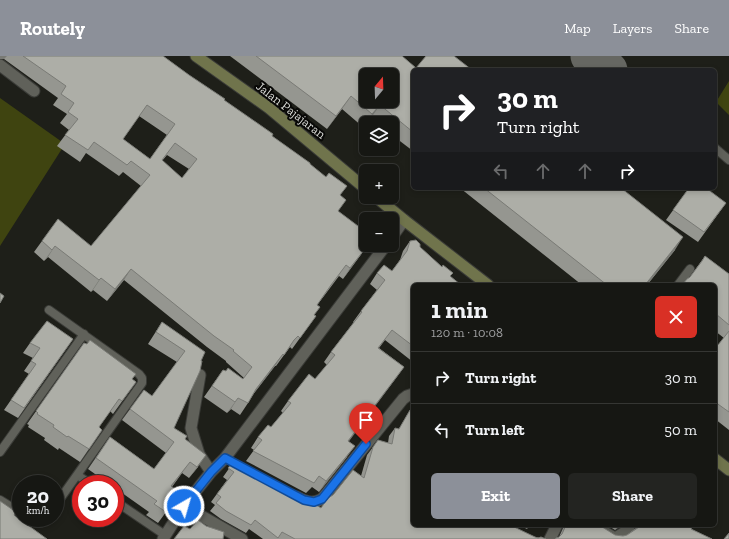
<!DOCTYPE html>
<html lang="en">
<head>
<meta charset="utf-8">
<style>
  body { margin:0; font-family:"Zilla Slab",serif; background:#232421; color:#f1f3f6; height:100vh; display:flex; flex-direction:column; font-size:15px; white-space:nowrap }
  * { box-sizing:border-box; margin:0 }
  p { font-size:13px; color:#9e9fa0 }
  .icon { flex:none; width:22px; height:22px; fill:none; stroke:currentColor; stroke-width:2; stroke-linecap:round; stroke-linejoin:round }
  .map { position:relative; flex:1; overflow:hidden }
  .panel { position:absolute; left:411px; top:227px; width:306px; height:244px; display:flex; flex-direction:column; background:#161713; border-radius:6px; box-shadow:0 2px 6px #0003,0 0 0 1px #353633 }
  .panel>* { flex:none }
  .top-card { position:absolute; left:411px; top:12px; width:306px; height:122px; border-radius:6px; box-shadow:0 2px 6px #0003,0 0 0 1px #353633; background:#202124; color:#fff; overflow:hidden }
  .needle { width:26px; rotate:19deg }
  .fabs { position:absolute; left:359px; top:12px; display:grid; gap:8px }
  .fabs a { display:grid; place-items:center; width:40px; height:40px; border-radius:6px; background:#161713; box-shadow:0 2px 6px #0003,0 0 0 1px #353633; font-size:20px }
  .speed { position:absolute; left:12px; top:419px; display:flex; gap:8px; font-size:20px; font-weight:700; text-align:center }
  .speed>* { display:grid; place-content:center; width:52px; height:52px; border-radius:50%; background:#161713; box-shadow:0 2px 6px #0003,0 0 0 1px #353633; line-height:1 }
  .speed small { font-size:10px; font-weight:400 }
  .speed .limit { border:6px solid #d22; background:#fff; color:#111 }
  .pin { position:absolute; display:grid; place-items:center; width:34px; height:34px; color:#fff; margin:-41px -17px; border-radius:50% 50% 50% 0; rotate:-45deg; box-shadow:0 0 4px #0007 }
  .pin .icon { rotate:45deg }
  .me { position:absolute; width:44px; margin:-22px; rotate:38deg; stroke-linejoin:round; filter:drop-shadow(0 0 3px #0008) }
  .turn { display:flex; align-items:center; gap:14px; height:84px; padding:0 20px; font-size:18px }
  .turn .icon { width:52px; height:52px; stroke-width:2.5 }
  .turn b { display:block; font-size:28px; line-height:34px }
  .lanes { display:flex; align-items:center; height:38px; padding:0 20px; background:#0003; justify-content:center; gap:20px; direction:ltr }
  .lanes .off { opacity:.35 }
  .round { display:grid; place-items:center; flex:none; width:42px; height:42px; border-radius:6px; background:#232421 }
  .summary { display:flex; align-items:center; justify-content:space-between; height:68px; padding:0 20px }
  h1 { font-size:24px; font-weight:800; line-height:30px }
  .primary-button { display:flex; gap:8px; margin-top:auto; padding:8px 20px }
  .primary-button a { flex:1; height:46px; border-radius:6px; background:#8c9099; color:#fff; font-size:16px; font-weight:800; line-height:46px; text-align:center }
  .primary-button a+a { background:#232421; color:#f1f3f6 }
  ul { padding:0; list-style:none }
  li { display:flex; align-items:center; gap:12px; height:52px; padding:0 20px; border-top:1px solid #353633 }
  li div { flex:1 }
  li b { display:block; font-size:15px }
  li em { font-style:normal }
  header { display:flex; align-items:center; gap:24px; box-sizing:border-box; height:56px; padding:0 20px; background:#8c9099; color:#fff }
  header strong { font-size:19px }
  nav { display:flex; gap:22px; margin-inline-start:auto; font-size:14px }
  .map>svg:first-child { display:block }
</style>
</head>
<body>
<header>
<strong>Routely</strong>
<nav><a>Map</a><a>Layers</a><a>Share</a></nav>
</header>
<div class="map">
<svg width="729" height="483" viewBox="0 0 729 483">
  <rect width="100%" height="100%" fill="#1e1f19"/>
  <!-- green -->
  <path fill="#3f4410" d="M729,25V59L716,46Z
    M0,42L65,88L0,190Z"/>
  <g fill="none" stroke-linecap="round" stroke-linejoin="round">
    <!-- taxiway -->
    <path stroke="#666762" stroke-width="37" d="M589,0L609,14"/>
    <defs>
      <path id="service" d="M715,92L729,104
        M678,229L690,213
        M49,254L139,318L142,322V327L77,419
        M0,396L84,278
        M0,444L21,457
        M115,445L165,479
        M55,450L77,419L91,428
        M28,462C35,467 41,470 47,462"/>
      <path id="minor" d="M0,9L34,35
        M392,181L404,164
        M200,319L191,372L199,398L211,416
        M297,441C307,446 312,448 322,443L403,343L407,340L413,338
        M184,450L242,483
        M593,469L613,481H617L629,473
        M163,483L184,450L211,416L225,402L386,189
        M550,483L557,469"/>
      <path id="secondary" d="M196,0L269,52L366,133
        M376,141L404,164L488,229
        M715,403L729,414"/>
    </defs>
    <!-- service casing -->
    <use href="#service" stroke="#3b3c38" stroke-width="10"/>
    <!-- minor casing -->
    <use href="#minor" stroke="#3b3c38" stroke-width="13"/>
    <!-- secondary casing -->
    <use href="#secondary" stroke="#3b3c38" stroke-width="13"/>
    <!-- service -->
    <use href="#service" stroke="#60615a" stroke-width="8"/>
    <!-- minor -->
    <use href="#minor" stroke="#60615a" stroke-width="11"/>
    <!-- secondary -->
    <use href="#secondary" stroke="#70744c" stroke-width="11"/>
  </g>
  <!-- wall -->
  <path fill="#959690" fill-rule="evenodd" d="M0,0H163L272,80L310,108L340,139L338,155L368,189L343,223L339,220L324,240L317,249L314,259L316,260L292,293L290,291L276,310H275L254,337L248,347L240,359L231,353L227,357L204,341L223,314L243,323L244,322L226,306V305L207,291L124,224L107,245L93,234L91,236L48,201L44,205L34,196L42,185L91,190L141,130L123,116L119,120L86,97L80,106L57,90L69,74L60,67L67,58L53,49L58,42L4,3H0ZM139,60L167,79L150,103L123,83ZM167,99L189,113L182,122L162,105Z
    M230,0H402L416,12L454,0L413,14V95L392,79V67H377L371,62L363,71L342,53L327,73Z
    M460,132H621L675,194L647,229H582Z
    M689,132L726,147L698,186L666,164Z
    M410,185L420,191L442,211L453,217L413,229V306L385,284L379,292L404,311L348,385L347,401L319,436L312,431L306,437L246,405L254,394L251,392L258,381L271,371L283,357L281,355L288,345L315,323L327,309L324,306L331,296L354,266H353L361,255L377,234L370,228L377,217L392,215L400,204L403,195Z
    M705,200L729,218V374L715,363V287L718,289L724,282L715,275V229L690,221Z
    M162,266L201,305L174,372L185,383L198,411L189,422L182,417L172,431L180,437L158,467L146,459L149,456L115,432V428H109L88,413L110,381L154,413L166,397L122,364L144,334L152,340L177,306L148,288Z
    M73,283L18,362L4,354L29,318L24,315L33,302L23,297L30,287Z
    M84,287L136,326L113,358L110,355L99,371L102,374L80,406L59,392L58,394L44,384L45,382L28,371L29,369L27,368Z
    M410,354L413,469L535,481L546,483H263L249,473L246,477L221,463L210,455L215,449L211,446L227,424L223,421L235,404L303,441L321,452L333,439L361,420L367,399L373,391L388,387L389,380L395,372L399,373Z
    M519,469H530L527,473Z
    M564,469H599L615,479L623,480L627,479L636,472L635,469H692L691,473L712,483L559,481L563,472Z
    M607,469H622L615,474Z"/>
  <!-- shaded-wall -->
  <path fill="#797a75" d="M0,0H7L4,3H0Z
    M351,40L342,53L327,73L336,60Z
    M380,49L371,62L366,67L372,58Z
    M683,181L675,194L647,229H645Z
    M368,189L343,223L350,212Z
    M55,190L48,201L44,205L52,194Z
    M131,213L124,224L107,245L115,233Z
    M101,222L93,234L91,236L99,224Z
    M283,298L275,310L249,344L256,333Z
    M404,311L397,321L341,396L348,385Z
    M238,342L231,353L227,357L235,346Z
    M355,390L347,401L319,436L326,425Z
    M206,399L198,411L189,422L197,411Z
    M190,406L182,417L163,442L171,430Z
    M618,469H622L615,474Z"/>
  <!-- building -->
  <path fill="#adaea7" stroke="#797a75" fill-rule="evenodd" d="M23,0H163L189,19L225,43L224,44L273,78L272,80L310,107V108L326,121L329,117L347,130L340,139L346,144L338,155L366,176V189H368L350,212L346,209L331,229L317,249L320,251L314,259L316,260L300,282L298,280L294,284L284,299L283,298L256,333L248,347L238,342L235,346L212,330L223,314L226,315L228,312L243,323L252,311L233,295L234,294L214,280L131,213L115,233L101,222L99,224L55,190L52,194L42,185L58,163L91,190L150,119L131,105L127,109L94,86L88,94L65,79L78,63L68,56L74,47L61,38L66,30ZM147,49L175,68L150,103L123,83ZM175,87L197,103L182,122L162,104Z
    M256,0H402L416,12L426,0H454L472,14H413V76L380,49L372,58L351,40L336,60ZM366,19H392V45H366Z
    M484,132H621L683,181L645,229H607Z
    M689,132H706L726,147L704,176L673,154Z
    M416,184L420,188V191L442,211L443,209L453,217L450,220L461,229H413V290L392,274L378,292L404,311L348,385L355,390L326,425L319,420L314,427L253,395L262,384L258,381L268,369L271,371L291,347L288,345L309,318L315,323L335,299L331,296L362,256L361,255L385,224L377,217L384,209L392,215L407,195L410,185Z
    M705,200L729,218V269L716,258L715,260V229H682L687,223L690,221L702,205Z
    M0,237L4,240L0,247Z
    M47,265L73,283L24,352L11,344L36,308L31,305L40,292L30,287Z
    M162,266L205,296L201,305H202L200,315L174,372L187,380L185,383L206,399L197,411L190,406L171,430L180,437L166,456L154,448L157,445L96,402L110,381L154,413L174,386L130,353L144,334L152,340L185,295L156,276Z
    M729,275V356L715,346V287L718,289Z
    M90,284L136,318L132,323L136,326L122,345L119,343L99,371L102,374L89,393L68,380L67,381L53,371L54,369L37,358L38,357L36,355L84,287L87,288Z
    M410,354L413,356V469H510L535,481L538,482L541,481L546,483H295L282,476L278,482L255,464L251,469L226,455L216,447L221,441L217,438L234,416L228,412L235,404L304,440L303,441L321,452L328,442L333,439L353,414L364,422L373,391L378,384L392,388L395,372L399,373Z
    M0,445L16,456L14,459L47,483H0Z
    M198,464L206,470L224,476L223,483H174L184,470L190,473Z
    M566,469H599L615,479L623,480L627,479L639,471L640,469H692L693,470L691,473L712,483H555L556,482L559,481L562,478Z
    M729,477V483H724Z"/>
  <g fill="none" stroke-linecap="round" stroke-linejoin="round">
    <defs>
      <path id="route" d="M184,450L211,416L225,402L304,444L314,446L322,443L366,388"/>
    </defs>
    <!-- route casing -->
    <use href="#route" stroke="#114b97" stroke-width="10"/>
    <!-- route -->
    <use href="#route" stroke="#1a73e8" stroke-width="7"/>
  </g>
  <g text-anchor="middle" dominant-baseline="central" stroke-width="4" stroke-linejoin="round" paint-order="stroke">
    <!-- street labels -->
    <g font-size="13" fill="#dcddd9" stroke="#080806">
      <text transform="translate(291 54) rotate(38)">Jalan Pajajaran</text>
    </g>
  </g>
</svg>
<div class="fabs">
<a><svg class="needle" viewBox="-14 -14 28 28"><path d="M0-13l5 13h-10z" fill="#e53935"/><path d="M0 13l5-13h-10z" fill="#9e9fa0"/></svg></a>
<a><svg class="icon" aria-label="layers" viewBox="0 0 24 24"><path d="M12 4l9 5-9 5-9-5zM3 14l9 5 9-5"/></svg></a>
<a>+</a>
<a>−</a>
</div>
<div class="speed"><div>20<small>km/h</small></div><div class="limit">30</div></div>
<div class="pin" style="left:366px;top:388px;background:#d93025"><svg class="icon" aria-label="arrive" viewBox="0 0 24 24"><path d="M6 21V4h12l-3 4 3 4H6"/></svg></div>
<svg class="me" style="left:184px;top:450px" viewBox="-20 -20 40 40"><circle r="17" fill="#1a73e8" stroke="#fff" stroke-width="3"/><path d="M0-11L8 9 0 5-8 9z" fill="#fff"/></svg>
<div class="top-card">
<div class="turn"><svg class="icon" aria-label="right" viewBox="0 0 24 24"><path d="M7 20v-9h11M14 6l5 5-5 5"/></svg><div><b>30 m</b>Turn right</div></div>
<div class="lanes"><svg class="icon off" aria-label="left" viewBox="0 0 24 24"><path d="M17 20v-9H6M10 6l-5 5 5 5"/></svg><svg class="icon off" aria-label="ahead" viewBox="0 0 24 24"><path d="M12 20V5M6 11l6-6 6 6"/></svg><svg class="icon off" aria-label="ahead" viewBox="0 0 24 24"><path d="M12 20V5M6 11l6-6 6 6"/></svg><svg class="icon" aria-label="right" viewBox="0 0 24 24"><path d="M7 20v-9h11M14 6l5 5-5 5"/></svg></div>
</div>
<section class="panel">
<div class="summary"><div><h1>1 min</h1><p>120 m · 10:08</p></div><a class="round" style="background:#d93025;color:#fff"><svg class="icon" aria-label="close" viewBox="0 0 24 24"><path d="M6 6l12 12M18 6L6 18"/></svg></a></div>
<ul>
<li><svg class="icon" aria-label="right" viewBox="0 0 24 24"><path d="M7 20v-9h11M14 6l5 5-5 5"/></svg><div><b>Turn right</b></div><em>30 m</em></li>
<li><svg class="icon" aria-label="left" viewBox="0 0 24 24"><path d="M17 20v-9H6M10 6l-5 5 5 5"/></svg><div><b>Turn left</b></div><em>50 m</em></li>
</ul>
<div class="primary-button"><a>Exit</a><a>Share</a></div>
</section>
</div>
</body>
</html>
